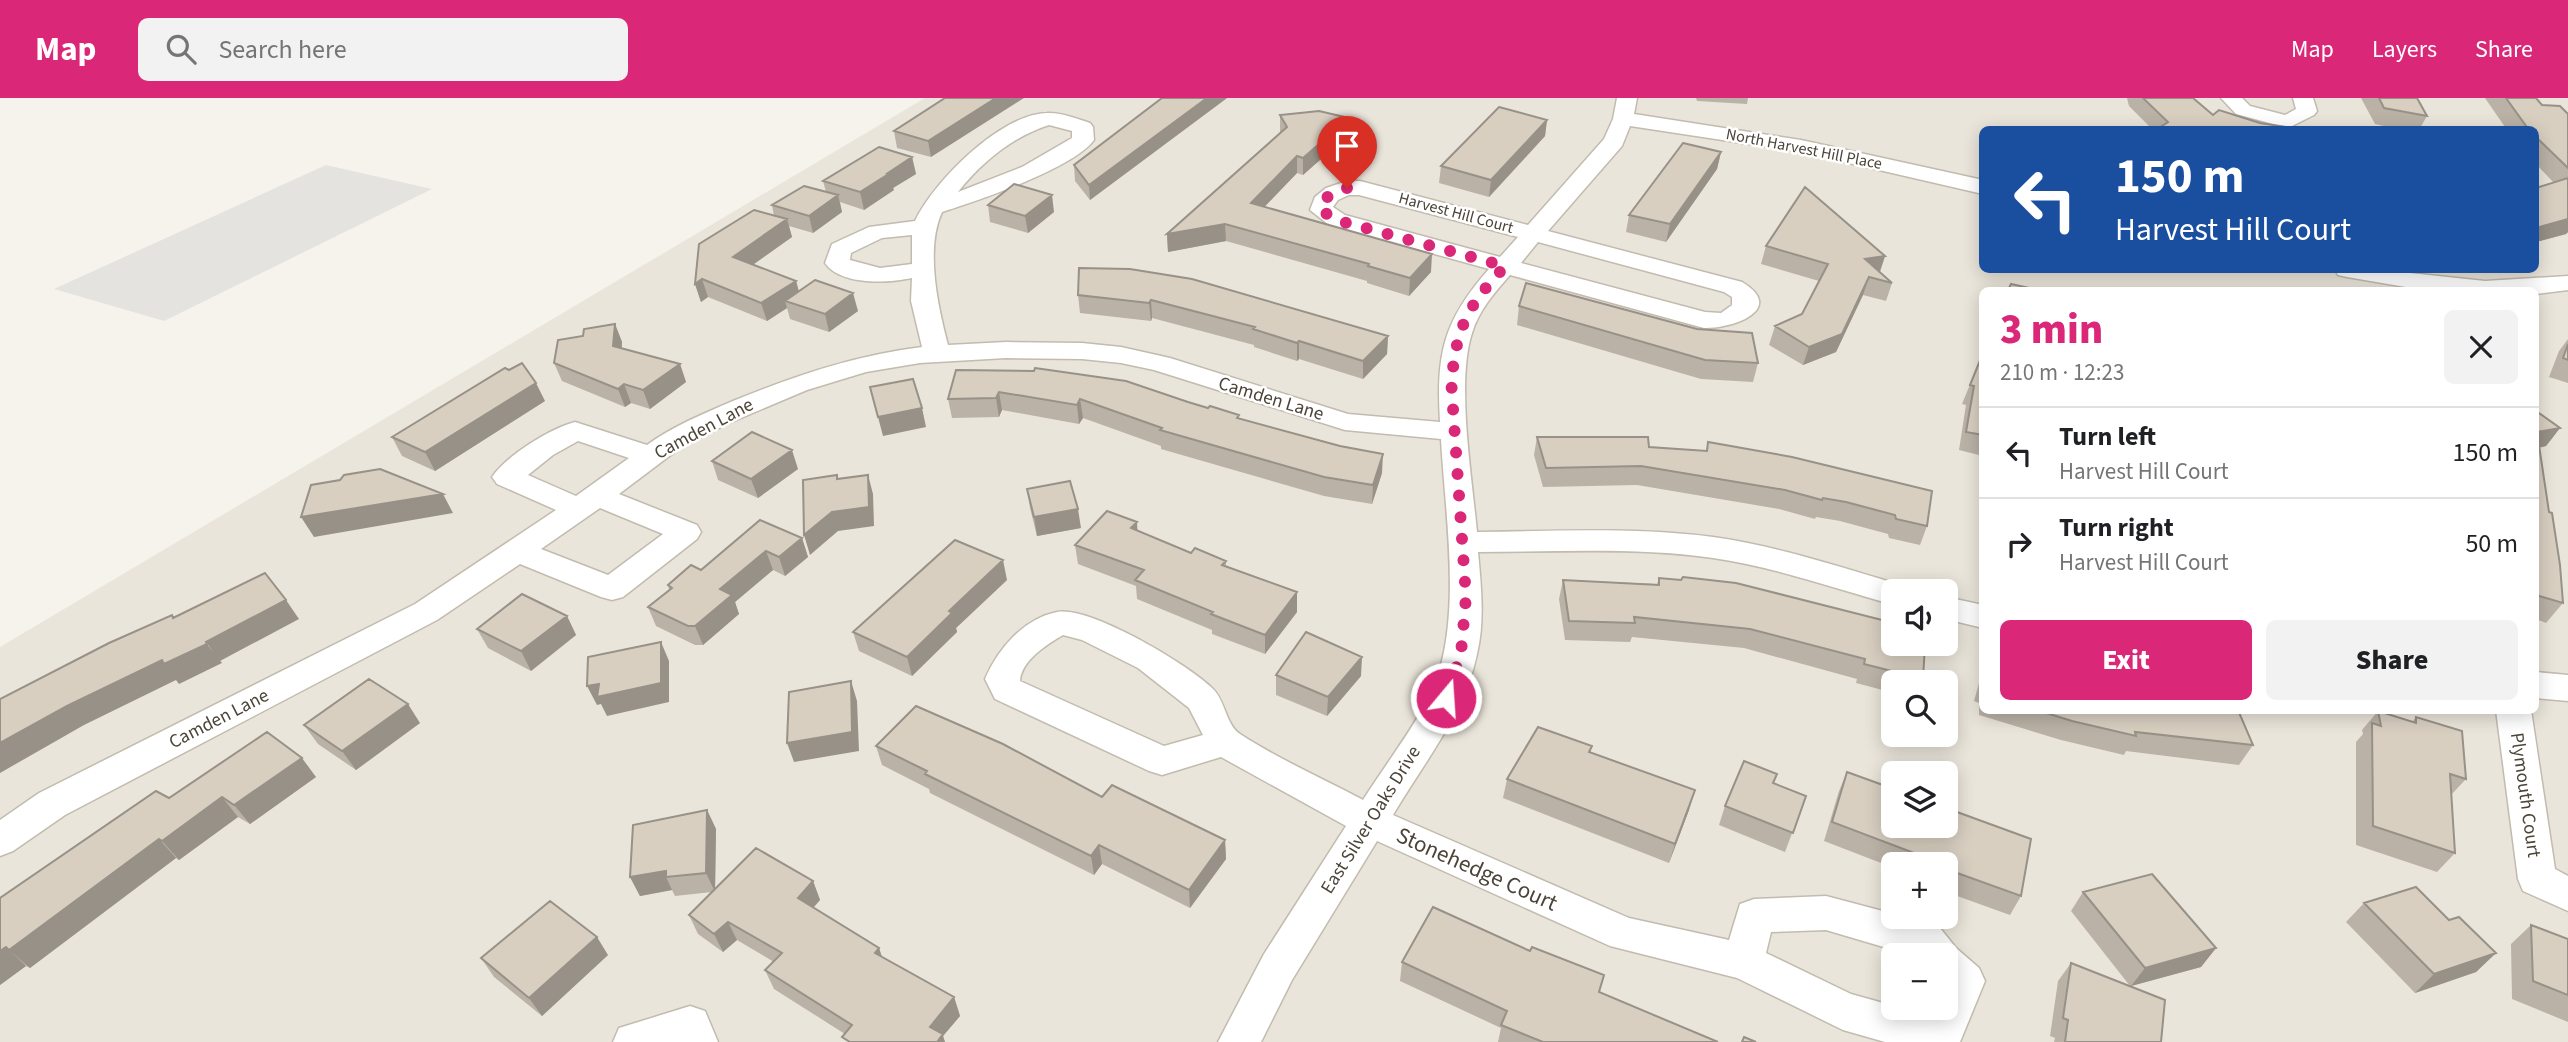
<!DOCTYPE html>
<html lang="en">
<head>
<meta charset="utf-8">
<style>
  body { margin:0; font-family:"Source Sans 3",sans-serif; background:#f2f2f2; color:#202124; height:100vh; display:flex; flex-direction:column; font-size:26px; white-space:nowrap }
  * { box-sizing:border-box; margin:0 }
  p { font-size:23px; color:#757577 }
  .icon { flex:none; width:38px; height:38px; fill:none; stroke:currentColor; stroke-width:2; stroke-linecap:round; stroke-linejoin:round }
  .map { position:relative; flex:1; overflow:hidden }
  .panel { position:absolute; left:1979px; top:189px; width:560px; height:427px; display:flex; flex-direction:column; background:#fff; border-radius:10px; box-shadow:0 4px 18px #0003 }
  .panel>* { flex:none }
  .top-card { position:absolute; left:1979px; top:28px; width:560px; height:147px; border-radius:10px; box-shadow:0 4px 18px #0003; background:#1a4fa0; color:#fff; overflow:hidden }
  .tools { position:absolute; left:1881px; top:481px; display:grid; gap:14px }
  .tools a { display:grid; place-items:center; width:77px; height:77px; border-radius:10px; background:#fff; box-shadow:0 4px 18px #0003; font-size:35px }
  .pin { position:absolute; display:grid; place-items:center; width:60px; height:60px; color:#fff; margin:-72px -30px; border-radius:50% 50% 50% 0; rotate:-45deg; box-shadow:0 0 7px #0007 }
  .pin .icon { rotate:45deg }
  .me { position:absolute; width:77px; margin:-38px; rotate:18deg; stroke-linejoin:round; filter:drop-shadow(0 0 5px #0008) }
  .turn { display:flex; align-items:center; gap:24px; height:147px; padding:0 21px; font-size:32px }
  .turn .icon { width:91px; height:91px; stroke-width:2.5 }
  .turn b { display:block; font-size:49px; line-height:60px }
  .round { display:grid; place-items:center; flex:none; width:74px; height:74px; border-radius:10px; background:#f2f2f2 }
  .summary { display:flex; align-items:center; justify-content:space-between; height:119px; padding:0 21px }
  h1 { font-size:42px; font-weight:800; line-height:52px; color:#db2777 }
  .primary-button { display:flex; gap:14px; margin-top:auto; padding:14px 21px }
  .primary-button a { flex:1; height:80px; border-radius:10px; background:#db2777; color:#fff; font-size:28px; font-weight:800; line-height:80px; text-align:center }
  .primary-button a+a { background:#f2f2f2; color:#202124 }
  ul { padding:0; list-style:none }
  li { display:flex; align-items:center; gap:21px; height:91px; padding:0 21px; border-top:2px solid #e0e0e0 }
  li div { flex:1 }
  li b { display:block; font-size:26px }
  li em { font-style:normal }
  header { display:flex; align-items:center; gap:42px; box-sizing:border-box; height:98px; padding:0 35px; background:#db2777; color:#fff }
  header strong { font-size:33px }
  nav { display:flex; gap:38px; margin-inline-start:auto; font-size:24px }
  .search { width:490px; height:63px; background:#f2f2f2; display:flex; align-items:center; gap:18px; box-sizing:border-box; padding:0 24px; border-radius:10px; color:#757577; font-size:26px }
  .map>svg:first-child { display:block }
</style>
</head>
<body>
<header>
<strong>Map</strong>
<div class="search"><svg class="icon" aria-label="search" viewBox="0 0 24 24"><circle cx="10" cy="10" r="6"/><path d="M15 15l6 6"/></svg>Search here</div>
<nav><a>Map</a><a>Layers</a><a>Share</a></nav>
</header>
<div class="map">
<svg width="2568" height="944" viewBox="0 0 2568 944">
  <rect width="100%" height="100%" fill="#f6f3ec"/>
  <!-- residential -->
  <path fill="#eae5da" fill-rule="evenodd" d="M925,0H2568V944H0V549ZM1983,32H2536V172H1983ZM1983,192H2536V612H1983ZM1894,494H1946V546H1894ZM1894,584H1946V637H1894ZM1894,676H1946V728H1894ZM1894,766H1946V819H1894ZM1894,858H1946V910H1894Z"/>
  <!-- parking -->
  <path fill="#e5e3e0" d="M326,67L432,91L164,223L54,191Z"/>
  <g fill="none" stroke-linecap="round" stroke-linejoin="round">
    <defs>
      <path id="street" d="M1617,0H1637L1634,16L1801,42L1983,82V96L1801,54L1630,28L1622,48L1548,133L1742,184C1787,211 1733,231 1704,230L1510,177C1495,194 1479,212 1472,235C1456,284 1472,380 1477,434C1555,433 1635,429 1713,439C1778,448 1842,470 1905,488L1909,494H1894V507C1834,490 1774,469 1713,460C1635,449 1556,454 1478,454C1481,487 1485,523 1477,556C1465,615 1423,666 1393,717L1629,820L1729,842L1740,806L1754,801L1826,798L1894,816V819H1906L1940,830L1956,850L1979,870L1985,883L1960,944H1885L1843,932L1737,880L1610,848L1377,743L1292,882L1261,944H1218L1264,856L1346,728L1221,659L1162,677L1149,673L995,601L985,581C998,551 1023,521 1057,514C1090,508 1188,566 1213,591C1225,602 1226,627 1240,636C1278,661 1322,680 1363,702C1384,669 1413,631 1430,597C1464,527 1445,418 1441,341L1345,332L1154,272L1121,265L1082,261L1006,260L920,265L866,274L807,292L729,325L680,350L619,396L697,427L701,434L697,441L623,499L612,502L601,499L520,466L437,522L65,717L13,753L0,758V722L39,695L415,506L556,412L497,386L492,379C506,358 551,330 575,324L647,347C673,328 703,316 733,303C794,278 856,257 922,249L911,203L912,180C888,185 841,188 825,165L832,146L869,129L915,123C934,83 1001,16 1047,15C1061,14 1078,21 1090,25L1093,29L1094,42C1074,70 977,103 942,114C925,151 938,209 948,247L1006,244L1082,245L1121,249L1170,260L1348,316L1440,324C1436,256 1443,223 1489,171L1329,127L1310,112L1315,99L1326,90L1347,83H1360L1528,127L1604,41L1613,21ZM1049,27L1072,33V40L1022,69L958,94C982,64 1012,39 1049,27ZM1349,97H1359L1518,139L1500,159L1345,117L1333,109L1338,102ZM912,137V166L880,170L850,162L851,155L882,140ZM1538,144L1724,194L1732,199V207L1721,215L1705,214L1521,165ZM578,343L629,360L576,398L528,377L553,357ZM600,410L663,436L608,477L541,451ZM1063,537L1082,542L1138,570L1189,610L1203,637L1164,648L1020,583C1021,563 1046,547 1063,537ZM1826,832L1914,858H1946V910H1932L1929,917L1894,910V908L1851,896L1766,855L1771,834Z
        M2221,0H2242L2250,8L2285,17L2296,11L2293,0H2313L2317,13L2314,17L2288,30L2236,16Z
        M2335,172H2382L2485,183L2568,178V192L2536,196V192H2423L2347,179L2338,177Z
        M1946,499L1983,507V530L1946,521Z
        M2536,574L2568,577V603L2536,600Z
        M2496,612H2531L2555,771L2568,778V813L2523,793L2518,781Z
        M690,908L705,913L718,944H613L619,930Z"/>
    </defs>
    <!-- street casing -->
    <use href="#street" stroke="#c2bbae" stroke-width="3"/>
    <!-- street -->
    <use href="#street" fill="#fff" fill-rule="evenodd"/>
  </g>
  <!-- wall -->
  <path fill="#bab2a6" d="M945,0L931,59L897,50L894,33Z
    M1162,0H1227L1090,102L1075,83L1074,67Z
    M1696,0H1748L1747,6L1697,3Z
    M2127,0H2193L2213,17L2306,32H2153L2129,8Z
    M2361,0H2417L2427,18L2419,32H2402L2375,26Z
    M2485,0H2536L2542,7L2568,16V134L2566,136L2536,144V90L2554,85L2536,66V32H2507Z
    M1280,17L1348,37L1303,77L1297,75L1264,109L1431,174L1409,198L1367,185V183L1226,143L1168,154L1167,136L1280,35Z
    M1547,22L1545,38L1489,99L1439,85L1441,68Z
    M1721,54L1717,71L1666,144L1626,134L1629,117Z
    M912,59L916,76L893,90L894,92L864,112L840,104L842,114L813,135L789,128L792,139L753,167L796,183L799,194L858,213L829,234L790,221L787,210L767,223L708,199L701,204L695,186L774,118L772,107L826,94L823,83Z
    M988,107L1054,114L1028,135L990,124Z
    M1766,148L1885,158L1880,174L1892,185L1886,203L1863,197L1836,254L1803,267L1769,247L1775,228L1802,216L1819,183L1761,166Z
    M1079,170L1388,238L1387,256L1363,281L1299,261L1297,263L1254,249V247L1152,220L1151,223L1080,215L1078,197Z
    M1519,208L1758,265L1753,284L1701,281L1517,227Z
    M615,226L622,244V250L680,266L686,284L650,311L631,305L625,309L562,283L554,265L583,238Z
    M2568,241V285L2549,279L2559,253Z
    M1983,255V358L1959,352L1966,307L1962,306Z
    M956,272L1188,304L1239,320L1382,375L1372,406L1324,398L1161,351V348L1083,320L1079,326L1002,312L999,319L952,320L948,301Z
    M545,303L435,373L402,358L392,339Z
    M2536,313L2560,330L2546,348L2539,350L2563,505L2546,525L2536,521Z
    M1537,339L1649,349L1706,353L1708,344L1927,428L1920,447L1889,440L1888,436L1840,423L1816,419L1815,421L1779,411L1637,387L1543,389L1534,357Z
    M712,363L798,371L758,400L718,382Z
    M1027,391L1081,430L1037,438L1030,410Z
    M1138,433L1191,455L1226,463V469L1297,494V514L1265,556L1212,536V532L1137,501L1136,488L1078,466L1075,447Z
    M802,440L808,459L785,478L773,472L735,504L739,516L703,547H695L656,528L648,509L669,492L668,487L701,472Z
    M1659,480L1923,581L1921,584H1894V595L1856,585L1857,581L1744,550L1632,539L1630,544L1565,542L1559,501L1563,482L1657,486Z
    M1007,482L956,530L957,534L912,578L859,553L853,534Z
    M567,518L576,537L531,573L488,550L477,531Z
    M1983,571V612H2238L2253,647L2239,667L2126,653L2124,657L2061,642L1979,617V605L1974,603Z
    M1276,577L1361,578L1327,618L1276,597Z
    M2378,613L2412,624L2416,619L2466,681L2451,697L2455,755L2437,774L2356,747V644L2363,636L2362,632Z
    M420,625L356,672L318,646L304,627Z
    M876,648L1102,699L1225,742L1226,761L1190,810L1102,766L1094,777L930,695L929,691L882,667Z
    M1592,648L1590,655L1689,712L1669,765L1503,700L1507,681Z
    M1847,674L2021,798L2010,817L1946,794V766H1894V770L1824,743L1839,693Z
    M1777,676L1773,685L1806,698L1785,754L1719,727L1725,708Z
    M316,679L250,726L238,719L179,762L176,760L30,870L26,868L0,887V800L169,700Z
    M707,712L716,731L715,791L813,783L820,802L813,810L879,850L882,859L954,899L960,918L943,938L945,944H850L845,936L774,891L765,872L774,864L737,842L723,854L698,836L689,817L712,794L675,798L672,792L640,798L630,779Z
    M2083,794L2216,850L2201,869L2131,888L2161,944H2054L2055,940L2050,938L2058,883L2071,865L2130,888L2071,813Z
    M2364,805L2449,822L2496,855L2476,874L2415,895L2346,824Z
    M2531,827L2568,841V924L2512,901L2511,846Z
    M608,857L542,918L494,879L481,860Z
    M1402,864L1599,895L1718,944H1498L1501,930L1400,883Z"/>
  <!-- shaded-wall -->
  <path fill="#979187" d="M996,0H1024L931,59L928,43Z
    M1207,0H1227L1090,102L1089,87Z
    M1349,20L1348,37L1303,77V60Z
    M1547,22L1545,38L1489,99L1491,82Z
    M1721,54L1717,71L1666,144L1670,126Z
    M1297,58V75L1251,123V105Z
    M912,59L916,76L893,90L894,92L864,112L860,94L888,75Z
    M838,97L842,114L813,135L809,118Z
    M1052,97L1054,114L1028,135L1025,118Z
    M787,121L792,139L738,177L733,159Z
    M2568,121V134L2566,136L2536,144V130Z
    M1225,126L1226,143L1168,154L1167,136Z
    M1432,156L1431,174L1409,198L1410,180Z
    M1885,158L1879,176L1865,161Z
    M1869,179L1863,197L1836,254L1803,267L1809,249Z
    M702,181L708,199L701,204L695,186Z
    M796,183L801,201L785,203L787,210L767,223L761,205Z
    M853,195L858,213L829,234L825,216Z
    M1151,202L1152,220L1151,223L1149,205Z
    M615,226L622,244L620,266L613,248Z
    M1388,238L1387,256L1363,281V263Z
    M1299,243V261L1297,263V245Z
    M680,266L686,284L650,311L643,292Z
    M536,285L545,303L435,373L425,354Z
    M624,286L631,305L625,309L618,291Z
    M999,294L1002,312L999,319L996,300Z
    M1080,301L1083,320L1079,326L1077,307Z
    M922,310L926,329L883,338L878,319Z
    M2560,330L2546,348L2536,350L2537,334Z
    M792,352L798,371L758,400L751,381Z
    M1383,356L1382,375L1372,406L1373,387Z
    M868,377L873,396L874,428L838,433L810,457L804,437Z
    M443,396L453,415L314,439L301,419Z
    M1078,411L1081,430L1037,438L1034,419Z
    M1137,424L1138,443L1131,430Z
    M802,440L808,459L785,478L779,459Z
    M766,453L773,472L735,504L739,516L703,547L695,528L720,491Z
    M1003,462L1007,482L956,530L957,534L912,578L907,559L949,513Z
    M1297,494V514L1265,556V537Z
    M286,502L299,521L220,563L206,544Z
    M567,518L576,537L531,573L521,553Z
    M661,544L669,563V604L607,618L601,606L597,607L587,588Z
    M207,546L222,565L179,586L176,582L84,627L0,675V645L67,608L162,562Z
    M1362,559L1361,578L1327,618L1328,599Z
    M851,583L857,603L859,653L794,664L787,645Z
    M408,606L420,625L356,672L342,653Z
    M302,660L316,679L250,726L234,707Z
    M1695,692L1689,712L1669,765L1675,746Z
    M222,699L238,719L179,762L162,743Z
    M707,712L716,731L715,794L706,775Z
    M159,741L176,760L30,870L9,852Z
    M1225,742L1226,761L1190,810L1189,792Z
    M1099,747L1102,766L1094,777L1091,758Z
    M666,773V779L672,792L640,798L630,779Z
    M813,783L820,802L805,819L798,800Z
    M728,824L737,842L723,854L714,836Z
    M597,839L608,857L542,918L529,900Z
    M6,849L26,868L0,887V853Z
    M879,850L885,869L875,855Z
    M2216,850L2201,869L2131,888L2145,870Z
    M2496,855L2476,874L2415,895L2434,876Z
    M954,899L960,918L943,938L945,944H935L930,929Z"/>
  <!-- building -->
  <path fill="#d8cfc1" stroke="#979187" stroke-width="2" d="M945,0H996L928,43L894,33Z
    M1162,0H1207L1089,87L1074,67Z
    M2143,0H2193L2213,17L2219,12L2260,25L2306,32H2156L2168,24Z
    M2379,0H2417L2427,18L2384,10Z
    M2506,0H2536L2542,7L2560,8L2568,16V70L2536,39V32H2529Z
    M1499,9L1547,22L1491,82L1441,68Z
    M1319,13L1349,20L1303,60L1297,58L1251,105L1432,156L1410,180L1368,168L1369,166L1225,126L1167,136L1287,29L1280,17Z
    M1683,45L1721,54L1670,126L1629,117Z
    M879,49L912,59L888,75H890L860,94L823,83Z
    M2568,80V121L2536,130V90Z
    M1014,86L1052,97L1025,118L988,107Z
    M804,88L838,97L809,118L772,107Z
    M1805,89L1885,158L1865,161L1892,185L1869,179L1842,236L1809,249L1775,228L1802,216L1828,166L1766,148Z
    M754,112L787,121L733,159L796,183L761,205L702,181L695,186L699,146Z
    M1079,170L1130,171L1192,181L1388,238L1363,263L1299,243L1297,245L1253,231L1255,229L1151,202L1149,205L1078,197Z
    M815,182L853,195L825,216L785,203Z
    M1526,185L1697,231L1752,235L1758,265L1705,262L1519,208Z
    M2011,186L2039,192H2008Z
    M615,226L613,248L680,266L643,292L624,286L618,291L554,265L558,242L583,238L584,231Z
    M2568,246V262L2563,260Z
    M1983,255V337L1966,334L1974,288L1970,287Z
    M522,265L536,285L425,354L392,339L505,270L509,272Z
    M1035,270L1126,283L1188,304L1208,310L1210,308L1239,317L1237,320L1340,348L1383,356L1373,387L1324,379L1160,332L1162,330L1080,301L1077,307L999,294L996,300L948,301L956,272L1034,273Z
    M913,281L922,310L878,319L870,289Z
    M2536,313L2560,330L2537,334L2549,414L2552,415L2560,467L2563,505L2536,497Z
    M752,334L792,352L751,381L712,363Z
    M1537,339H1648L1649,349L1707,353L1708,344L1792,359L1932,393L1927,428L1896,421L1895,417L1846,404L1823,400L1822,402L1785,392L1641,368L1546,370Z
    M380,371L443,396L301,419L311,387L340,382L344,377Z
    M837,377V381L868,377L869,409L832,414L804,437L803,382Z
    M1070,383L1078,411L1034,419L1027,391Z
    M1107,413L1137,424L1131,430L1191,455L1195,450L1226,463L1222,467L1297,494L1265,537L1211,516L1213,514L1135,482L1144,472L1075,447Z
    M760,422L802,440L779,459L766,453L720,491L732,497L695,528H688L648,509L672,490L668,487L691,467L701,472Z
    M955,442L1003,462L949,513L952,515L907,559L853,534Z
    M265,475L286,502L206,544L207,546L164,566L162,562L67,608L0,645V601L109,545L172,517L173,520Z
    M1683,479L1736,485L1894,525V546H1925L1923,581L1864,566L1865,561L1750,531L1634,519L1635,525L1569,523L1563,482L1659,487V480L1681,482Z
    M522,496L567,518L521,553L477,531Z
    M1306,534L1362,559L1328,599L1276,577Z
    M661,544V585L597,599L599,586L587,588L588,559Z
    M369,581L408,606L342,653L304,627Z
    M851,583L852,634L787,645L789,594Z
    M916,608L1003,646L1102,699L1112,687L1225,742L1189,792L1099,747L1091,758L925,676L927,673L876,648Z
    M2037,612H2238L2253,647L2135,634L2136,638L2072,623Z
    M2378,613L2416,625V619L2462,633L2466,681L2450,676L2455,755L2373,728L2372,625L2381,628Z
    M1538,629L1592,648L1589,654L1695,692L1675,746L1507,681Z
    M267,634L302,660L234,707L222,699L162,743L159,741L9,852L6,849L0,853V800L156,693L169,700Z
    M1744,663L1777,676L1773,685L1806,698L1793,735L1725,708Z
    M1847,674L1894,691V728H1946V710L2031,741L2021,798L1946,771V766H1937L1938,764L1832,724Z
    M707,712L706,775L666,779V773L630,779L633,727Z
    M756,750L813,783L798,800L879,850L875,855L954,899L930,929L943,936L937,944H850L842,939L852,927L765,872L782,855L728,824L714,836L689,817Z
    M2152,776L2216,850L2145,870L2083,794Z
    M2416,789L2449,822L2459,819L2496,855L2434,876L2364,805Z
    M550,803L597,839L529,900L481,860Z
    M1433,809L1530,853L1532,849L1604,877L1599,894L1718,944H1543L1501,927L1507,913L1402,864Z
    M2531,827L2568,841V897L2533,883Z
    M2071,865L2165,902L2161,944H2065L2068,922L2063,920Z
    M1744,939L1756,944H1742Z"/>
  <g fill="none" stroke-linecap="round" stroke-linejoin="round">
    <!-- route -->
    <path stroke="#db2777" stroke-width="12" stroke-dasharray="0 21.6" d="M1347,90C1336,93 1321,99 1321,112L1336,122L1505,168L1477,200L1459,235L1451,281L1466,499L1461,555L1446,600"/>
  </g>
  <g text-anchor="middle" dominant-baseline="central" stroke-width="5" stroke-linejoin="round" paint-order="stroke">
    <!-- far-street labels -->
    <g font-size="16" fill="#4b4439" stroke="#fff">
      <text transform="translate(1804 51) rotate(11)">North Harvest Hill Place</text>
      <text transform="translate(1456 115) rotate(15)">Harvest Hill Court</text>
    </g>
    <!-- street labels -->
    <g font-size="19" fill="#4b4439" stroke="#fff">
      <text transform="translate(1271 301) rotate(17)">Camden Lane</text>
      <text transform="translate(704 331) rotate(-28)">Camden Lane</text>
      <text transform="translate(219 621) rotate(-27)">Camden Lane</text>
      <text transform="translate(2525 697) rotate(82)">Plymouth Court</text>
      <text transform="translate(1371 722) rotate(-58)">East Silver Oaks Drive</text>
    </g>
    <!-- near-street labels -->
    <g font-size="23" fill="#4b4439" stroke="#fff">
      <text transform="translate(1477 771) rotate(24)">Stonehedge Court</text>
    </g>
  </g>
</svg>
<div class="tools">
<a><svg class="icon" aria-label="sound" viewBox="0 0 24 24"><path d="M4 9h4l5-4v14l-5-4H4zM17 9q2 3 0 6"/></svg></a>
<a><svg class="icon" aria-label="search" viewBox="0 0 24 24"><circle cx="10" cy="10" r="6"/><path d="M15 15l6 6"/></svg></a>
<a><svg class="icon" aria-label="layers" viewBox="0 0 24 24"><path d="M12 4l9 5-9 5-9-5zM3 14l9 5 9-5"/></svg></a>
<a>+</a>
<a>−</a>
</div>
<div class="pin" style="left:1347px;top:90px;background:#d93025"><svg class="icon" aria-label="arrive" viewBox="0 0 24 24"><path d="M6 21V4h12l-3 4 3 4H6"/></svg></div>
<svg class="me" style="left:1446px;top:600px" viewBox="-20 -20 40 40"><circle r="17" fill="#db2777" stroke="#fff" stroke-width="3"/><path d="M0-11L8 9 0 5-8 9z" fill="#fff"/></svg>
<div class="top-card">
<div class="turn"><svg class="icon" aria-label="left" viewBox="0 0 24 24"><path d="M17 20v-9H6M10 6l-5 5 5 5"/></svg><div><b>150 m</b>Harvest Hill Court</div></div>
</div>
<section class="panel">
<div class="summary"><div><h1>3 min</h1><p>210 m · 12:23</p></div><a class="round"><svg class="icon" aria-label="close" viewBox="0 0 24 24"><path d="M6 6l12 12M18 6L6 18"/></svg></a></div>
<ul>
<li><svg class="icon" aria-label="left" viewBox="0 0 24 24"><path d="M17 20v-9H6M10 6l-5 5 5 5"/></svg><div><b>Turn left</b><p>Harvest Hill Court</p></div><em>150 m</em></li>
<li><svg class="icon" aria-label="right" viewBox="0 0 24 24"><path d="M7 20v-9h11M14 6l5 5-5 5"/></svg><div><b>Turn right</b><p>Harvest Hill Court</p></div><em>50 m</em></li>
</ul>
<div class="primary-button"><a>Exit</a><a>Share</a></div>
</section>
</div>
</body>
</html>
